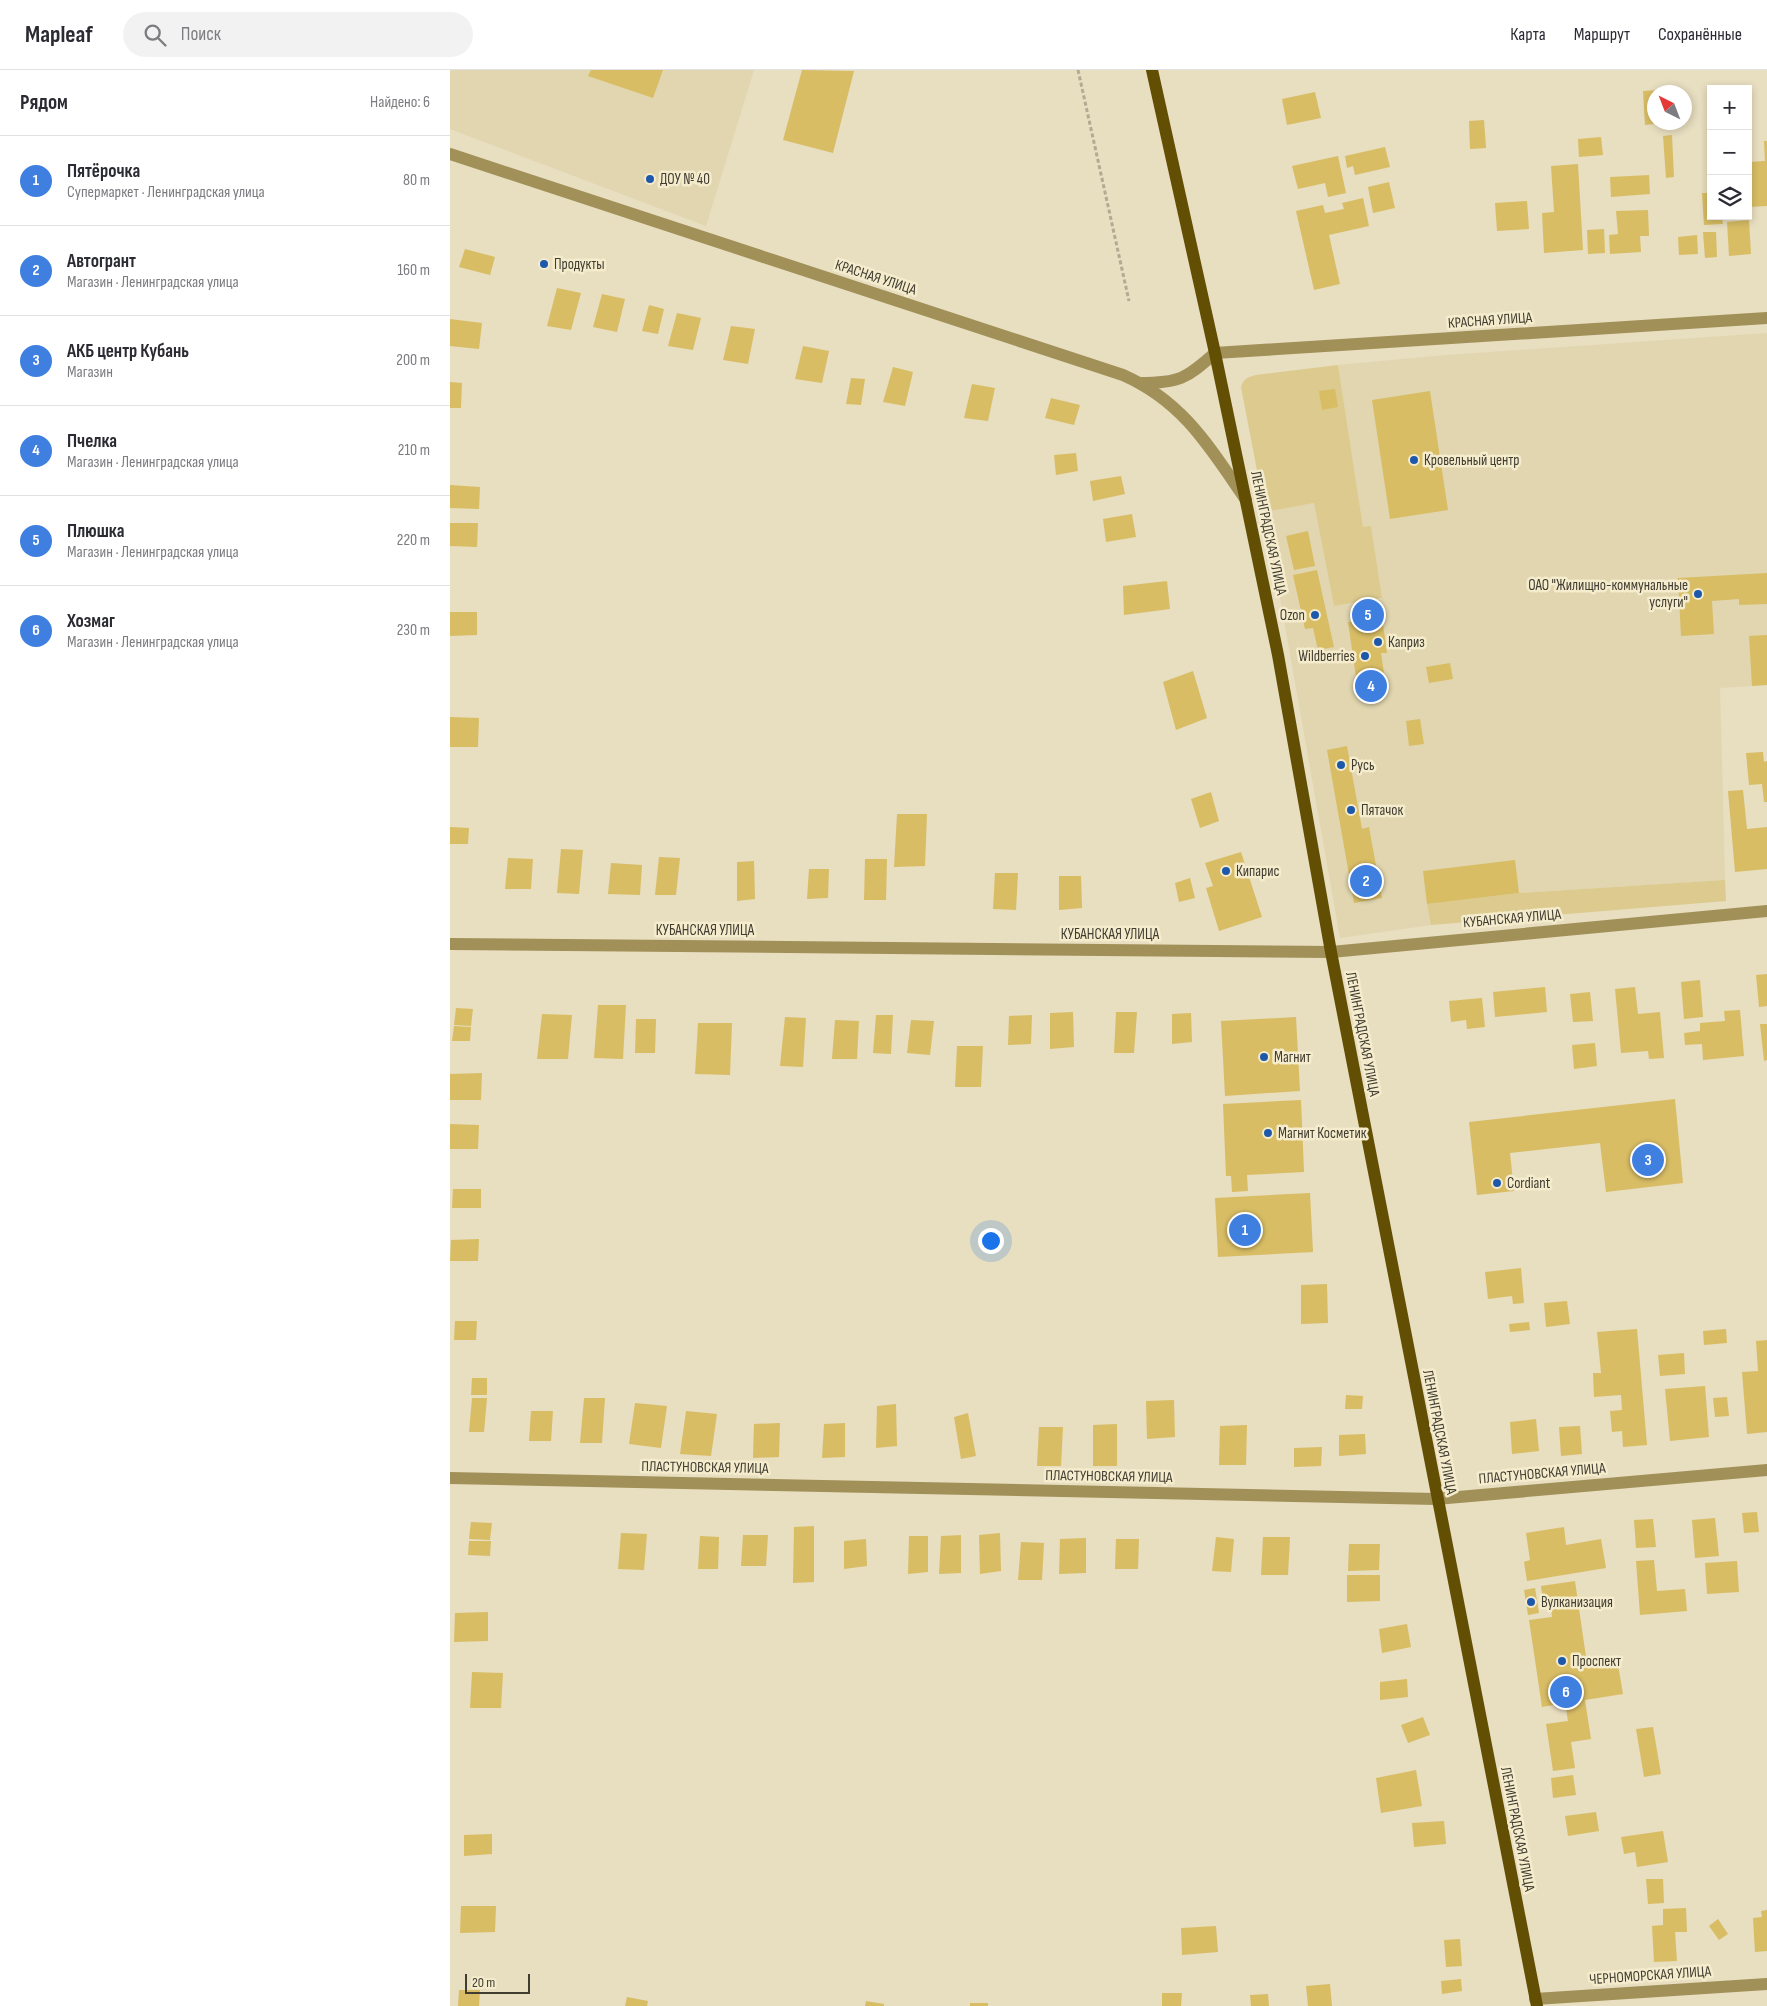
<!DOCTYPE html>
<html lang="ru">
<meta charset="utf-8">
<style>
body{margin:0;font-family:"Sofia Sans Condensed",sans-serif;background:#f2f2f3;color:#2b2b33}
.controls{position:absolute;right:15px;top:15px;display:grid;overflow:hidden;border-radius:0px;box-shadow:0 2px 8px #0003}
.controls button{width:45px;height:45px;display:grid;place-items:center;padding:0;border:0;border-bottom:1px solid #e1e1e2;background:#fff;color:#2b2b33;font:25px sans-serif}
.compass{position:absolute;left:1197px;top:15px;width:45px;height:45px;border-radius:50%;background:#fff;box-shadow:0 2px 8px #0003;rotate:318deg}
.scale{position:absolute;left:15px;bottom:12px;width:65px;box-sizing:border-box;padding-left:5px;border:2px solid #403c30;border-top:0;font-size:14px;line-height:18px;white-space:nowrap;color:#403c30;-webkit-text-stroke:4px #f5eccd;paint-order:stroke}
.you{position:absolute;left:540px;top:1170px;width:18px;height:18px;margin:-12px;border:4px solid #fff;border-radius:50%;background:#1a73e8;box-shadow:0 0 0 8px #1a73e833}
.badge{display:grid;place-items:center;width:32px;height:32px;border-radius:50%;background:#db2777;color:#fff;font-size:16px;font-weight:700}
.pin{position:absolute;translate:-50% -50%;border:2px solid #fff;box-shadow:0 1px 5px #0006}
.list{margin:0;padding:0;list-style:none}
h2{display:flex;justify-content:space-between;align-items:center;height:65px;margin:0;padding:0 20px;font-size:21px}
h2 small{font-size:16px;font-weight:400;color:#7c7c81}
.list li{display:grid;grid-template-columns:32px 1fr auto;gap:15px;align-items:center;box-sizing:border-box;height:90px;padding:0 20px;border-top:1px solid #e1e1e2}
.list b{display:block;font-size:19px;white-space:nowrap}
.list p{margin:0;font-size:16px;white-space:nowrap;color:#7c7c81}
.list em{font-size:16px;font-style:normal;color:#7c7c81}
.icon{flex:none;width:28px;height:28px;fill:none;stroke:currentColor;stroke-width:2;stroke-linecap:round;stroke-linejoin:round}
.map{position:relative;flex:none;width:1317px;height:1936px;overflow:hidden}
header{display:flex;align-items:center;gap:30px;box-sizing:border-box;height:70px;padding:0 25px;background:#fff;border-bottom:1px solid #e1e1e2}
header strong{font-size:24px}
nav{display:flex;gap:28px;margin-inline-start:auto;font-size:18px}
.search{width:350px;height:45px;background:#f2f2f3;display:flex;align-items:center;gap:12px;box-sizing:border-box;padding:0 18px;border-radius:28px;color:#7c7c81;font-size:19px}
main{display:flex}
aside{flex:1;background:#fff}
.map>svg:first-child{display:block}
.built{fill:#e1d6af}
.green{fill:#dcca8e}
.building{fill:#d8bd65}
.lines{fill:none;stroke-linecap:round;stroke-linejoin:round}
.path{stroke:#b2aa92;stroke-width:3;stroke-dasharray:4 2.5;stroke-linecap:butt}
.minor{stroke:#a19058;stroke-width:12}
.major{stroke:#624f03;stroke-width:12}
.poi-dot{fill:#1e58aa;stroke:#f5eccd;stroke-width:2}
.labels{text-anchor:middle;stroke-width:5;stroke-linejoin:round;paint-order:stroke}
.poi-label{font-size:15px;fill:#403c30;stroke:#f5eccd;text-anchor:start}
.street-label{font-size:15px;fill:#403c30;stroke:#f5eccd}
</style>
<header>
<strong>Mapleaf</strong>
<div class="search"><svg class="icon" aria-label="search" viewBox="0 0 24 24"><circle cx="10" cy="10" r="6"/><path d="M15 15l6 6"/></svg>Поиск</div>
<nav><a>Карта</a><a>Маршрут</a><a>Сохранённые</a></nav>
</header>
<main>
<aside>
<h2>Рядом<small>Найдено: 6</small></h2>
<ul class="list">
<li><span class="badge" style="background:#3f7fe0">1</span><div><b>Пятёрочка</b><p>Супермаркет · Ленинградская улица</p></div><em>80 m</em></li>
<li><span class="badge" style="background:#3f7fe0">2</span><div><b>Автогрант</b><p>Магазин · Ленинградская улица</p></div><em>160 m</em></li>
<li><span class="badge" style="background:#3f7fe0">3</span><div><b>АКБ центр Кубань</b><p>Магазин</p></div><em>200 m</em></li>
<li><span class="badge" style="background:#3f7fe0">4</span><div><b>Пчелка</b><p>Магазин · Ленинградская улица</p></div><em>210 m</em></li>
<li><span class="badge" style="background:#3f7fe0">5</span><div><b>Плюшка</b><p>Магазин · Ленинградская улица</p></div><em>220 m</em></li>
<li><span class="badge" style="background:#3f7fe0">6</span><div><b>Хозмаг</b><p>Магазин · Ленинградская улица</p></div><em>230 m</em></li>
</ul>
</aside>
<div class="map">
<svg width="1317" height="1936" viewBox="0 0 1317 1936">
<rect width="100%" height="100%" fill="#e8dec0"/>
<!-- built -->
<g class="built">
<polygon points="0,0 304,0 256,156 0,59"/>
<polygon points="1317,263 1317,615 1270,618 1275,810 1069,823 978,834 981,855 890,868 815,442 864,433 884,536 932,529 921,457 913,457 888,295 996,285"/>
</g>
<!-- green -->
<g class="green">
<path d="M888,295L913,457L921,456L932,528L884,536L864,433L815,442L791,317C793,309 798,307 806,305Z"/>
<polygon points="1275,810 1276,831 981,855 977,834 1069,823"/>
</g>
<!-- building -->
<g class="building">
<polygon points="141,0 213,0 203,28 138,6"/>
<polygon points="352,0 404,1 383,83 333,70"/>
<polygon points="1210,20 1210,22 1204,22 1204,54 1195,55 1193,21"/>
<polygon points="865,22 871,48 837,55 832,29"/>
<polygon points="1034,50 1036,78 1020,79 1019,51"/>
<polygon points="1222,65 1224,107 1216,108 1213,66"/>
<polygon points="1151,67 1153,85 1129,87 1128,69"/>
<polygon points="1314,71 1317,71 1317,136 1299,137 1298,92 1315,91"/>
<polygon points="935,77 940,97 905,105 903,96 897,98 895,86"/>
<polygon points="888,86 896,123 878,127 875,113 848,119 842,96"/>
<polygon points="1128,94 1133,180 1094,183 1092,143 1104,142 1101,96"/>
<polygon points="1199,105 1200,124 1161,127 1160,107"/>
<polygon points="939,112 945,138 923,143 918,117"/>
<polygon points="1252,123 1261,123 1261,146 1272,146 1273,154 1254,155"/>
<polygon points="913,128 919,156 879,165 890,214 864,220 846,141 873,135 875,143 894,139 892,133"/>
<polygon points="1077,131 1079,159 1047,161 1045,133"/>
<polygon points="1198,140 1199,166 1190,166 1191,182 1160,184 1159,165 1168,164 1166,141"/>
<polygon points="1299,150 1301,184 1279,186 1277,152"/>
<polygon points="1154,159 1155,183 1138,184 1137,160"/>
<polygon points="1253,162 1266,162 1267,187 1255,188"/>
<polygon points="1247,165 1248,184 1229,185 1228,167"/>
<polygon points="15,179 45,187 40,205 9,197"/>
<polygon points="107,218 131,223 121,260 97,256"/>
<polygon points="152,224 175,229 167,262 143,257"/>
<polygon points="199,235 214,239 208,264 192,261"/>
<polygon points="227,243 251,248 243,280 218,276"/>
<polygon points="0,249 32,253 29,279 0,276"/>
<polygon points="281,256 305,259 298,294 273,290"/>
<polygon points="353,276 379,281 372,313 345,309"/>
<polygon points="443,297 463,302 455,336 433,332"/>
<polygon points="401,308 415,309 411,335 396,334"/>
<polygon points="0,312 12,313 11,338 0,338"/>
<polygon points="522,314 545,318 538,351 514,348"/>
<polygon points="885,319 888,337 872,340 869,321"/>
<polygon points="980,321 998,440 940,449 922,330"/>
<polygon points="601,328 630,335 624,355 595,348"/>
<polygon points="626,383 628,401 606,405 604,385"/>
<polygon points="671,406 675,424 643,431 640,411"/>
<polygon points="0,415 30,417 29,439 0,438"/>
<polygon points="682,444 686,467 656,472 653,449"/>
<polygon points="0,453 28,453 27,477 0,476"/>
<polygon points="858,461 865,496 844,500 836,466"/>
<polygon points="867,500 884,577 868,580 863,558 855,559 843,505"/>
<polygon points="1317,503 1317,534 1289,535 1289,529 1262,531 1264,564 1231,566 1228,508"/>
<polygon points="717,511 720,539 674,545 673,516"/>
<polygon points="930,533 937,583 931,583 937,623 909,628 898,552 905,552 903,538"/>
<polygon points="0,542 27,542 27,565 0,566"/>
<polygon points="1317,565 1317,615 1302,616 1299,566"/>
<polygon points="1000,593 1003,609 979,613 976,597"/>
<polygon points="743,601 757,648 726,660 713,612"/>
<polygon points="0,647 29,648 28,677 0,677"/>
<polygon points="970,649 974,674 959,676 956,651"/>
<polygon points="897,676 912,759 919,757 932,828 904,833 877,680"/>
<polygon points="1313,682 1314,692 1317,691 1317,732 1314,732 1312,714 1299,715 1296,683"/>
<polygon points="1293,720 1297,759 1317,757 1317,799 1285,802 1278,721"/>
<polygon points="761,722 769,751 750,758 741,729"/>
<polygon points="447,744 477,744 475,796 444,797"/>
<polygon points="0,757 19,758 18,774 0,774"/>
<polygon points="111,779 133,780 129,824 107,823"/>
<polygon points="791,782 812,847 769,861 756,818 763,816 755,793"/>
<polygon points="209,787 230,788 226,825 205,825"/>
<polygon points="58,788 83,789 81,819 55,819"/>
<polygon points="415,789 437,789 436,830 414,830"/>
<polygon points="1065,790 1069,823 977,834 973,801"/>
<polygon points="304,791 305,829 287,831 287,792"/>
<polygon points="161,793 192,795 190,825 158,824"/>
<polygon points="359,799 379,799 378,828 357,829"/>
<polygon points="545,803 568,803 566,840 543,839"/>
<polygon points="609,806 631,806 632,838 609,840"/>
<polygon points="740,808 745,828 729,832 725,813"/>
<polygon points="1317,904 1317,936 1309,937 1306,905"/>
<polygon points="1250,910 1253,947 1234,949 1231,912"/>
<polygon points="1095,917 1097,942 1045,947 1043,922"/>
<polygon points="1185,917 1188,944 1210,942 1214,988 1199,989 1198,981 1171,983 1165,919"/>
<polygon points="1140,922 1143,951 1123,952 1120,924"/>
<polygon points="1032,928 1035,957 1017,959 1016,950 1001,952 999,931"/>
<polygon points="148,935 176,935 173,989 144,988"/>
<polygon points="6,938 23,939 21,956 4,955"/>
<polygon points="1290,940 1294,986 1253,990 1252,974 1235,975 1234,963 1250,961 1250,953 1275,951 1274,941"/>
<polygon points="623,942 624,977 600,979 600,943"/>
<polygon points="666,942 687,942 684,983 664,983"/>
<polygon points="741,943 742,972 722,974 722,944"/>
<polygon points="92,944 122,945 118,989 87,989"/>
<polygon points="426,945 443,945 441,984 423,983"/>
<polygon points="582,945 581,974 558,975 559,946"/>
<polygon points="335,947 356,948 353,997 330,996"/>
<polygon points="846,947 850,1021 775,1026 771,951"/>
<polygon points="186,949 206,949 205,983 185,983"/>
<polygon points="385,950 409,951 407,989 382,989"/>
<polygon points="461,950 484,951 480,985 457,983"/>
<polygon points="248,953 282,953 280,1005 245,1004"/>
<polygon points="1310,954 1317,954 1317,990 1314,991"/>
<polygon points="4,956 21,957 20,971 2,971"/>
<polygon points="1145,973 1147,996 1124,999 1122,975"/>
<polygon points="507,976 533,976 531,1017 505,1017"/>
<polygon points="32,1003 31,1030 0,1030 0,1004"/>
<polygon points="1225,1029 1233,1113 1156,1122 1150,1073 1060,1083 1064,1121 1027,1125 1019,1052"/>
<polygon points="851,1030 854,1102 797,1105 798,1121 782,1122 781,1106 776,1106 773,1034"/>
<polygon points="0,1054 29,1055 28,1079 0,1079"/>
<polygon points="3,1119 31,1119 31,1138 2,1138"/>
<polygon points="860,1123 863,1182 768,1187 765,1128"/>
<polygon points="29,1169 28,1191 0,1191 1,1170"/>
<polygon points="1071,1198 1074,1233 1063,1234 1062,1226 1038,1229 1035,1202"/>
<polygon points="877,1214 878,1253 851,1254 851,1215"/>
<polygon points="1117,1231 1120,1254 1096,1257 1094,1233"/>
<polygon points="5,1251 27,1251 26,1270 4,1270"/>
<polygon points="1079,1252 1080,1260 1060,1262 1059,1254"/>
<polygon points="1187,1259 1197,1375 1173,1377 1172,1361 1162,1362 1160,1341 1172,1340 1171,1325 1144,1327 1143,1303 1151,1303 1147,1262"/>
<polygon points="1276,1259 1277,1273 1254,1275 1253,1261"/>
<polygon points="1317,1270 1317,1362 1297,1364 1292,1302 1308,1301 1306,1271"/>
<polygon points="1234,1283 1235,1304 1210,1306 1208,1285"/>
<polygon points="22,1308 37,1308 37,1325 21,1325"/>
<polygon points="1255,1316 1259,1367 1220,1371 1215,1319"/>
<polygon points="896,1325 913,1326 912,1339 895,1339"/>
<polygon points="1277,1327 1279,1346 1265,1347 1263,1328"/>
<polygon points="22,1328 37,1328 34,1362 19,1362"/>
<polygon points="134,1328 155,1328 152,1373 130,1373"/>
<polygon points="724,1330 725,1367 697,1369 696,1331"/>
<polygon points="185,1333 217,1336 211,1378 179,1374"/>
<polygon points="446,1334 447,1376 426,1378 427,1336"/>
<polygon points="81,1341 103,1341 101,1371 79,1371"/>
<polygon points="236,1341 267,1344 261,1386 230,1384"/>
<polygon points="518,1343 526,1386 511,1389 504,1347"/>
<polygon points="1086,1349 1089,1381 1062,1384 1060,1352"/>
<polygon points="330,1353 329,1387 303,1388 304,1354"/>
<polygon points="395,1353 395,1387 372,1388 374,1354"/>
<polygon points="667,1354 667,1396 643,1396 643,1355"/>
<polygon points="797,1355 796,1395 769,1395 770,1356"/>
<polygon points="1130,1356 1132,1384 1111,1386 1109,1357"/>
<polygon points="589,1357 613,1357 611,1396 587,1396"/>
<polygon points="915,1364 916,1384 889,1386 889,1365"/>
<polygon points="872,1377 871,1396 844,1397 844,1378"/>
<polygon points="1307,1442 1309,1462 1294,1463 1292,1443"/>
<polygon points="1265,1448 1269,1486 1245,1488 1242,1450"/>
<polygon points="1203,1449 1206,1477 1186,1478 1184,1450"/>
<polygon points="21,1452 42,1453 40,1470 19,1469"/>
<polygon points="364,1456 364,1512 343,1513 344,1457"/>
<polygon points="1114,1457 1116,1475 1151,1469 1156,1498 1077,1511 1074,1492 1080,1490 1076,1463"/>
<polygon points="171,1463 197,1464 194,1500 168,1499"/>
<polygon points="550,1463 551,1501 530,1504 529,1465"/>
<polygon points="293,1465 318,1465 316,1496 291,1496"/>
<polygon points="511,1465 511,1503 489,1504 491,1466"/>
<polygon points="250,1466 269,1467 268,1499 248,1499"/>
<polygon points="459,1466 478,1466 478,1502 458,1504"/>
<polygon points="766,1467 784,1469 781,1502 762,1501"/>
<polygon points="813,1467 840,1467 838,1505 811,1505"/>
<polygon points="636,1468 636,1503 609,1504 610,1469"/>
<polygon points="416,1469 417,1496 394,1499 394,1471"/>
<polygon points="666,1469 689,1469 688,1499 665,1499"/>
<polygon points="19,1471 41,1471 40,1486 18,1485"/>
<polygon points="571,1472 594,1473 592,1510 568,1510"/>
<polygon points="899,1474 930,1474 929,1500 898,1501"/>
<polygon points="1204,1490 1207,1521 1235,1519 1237,1541 1190,1545 1186,1491"/>
<polygon points="1287,1491 1289,1522 1257,1524 1255,1493"/>
<polygon points="897,1505 930,1505 930,1531 897,1532"/>
<polygon points="1125,1511 1137,1594 1167,1589 1173,1624 1135,1630 1141,1669 1121,1672 1125,1698 1103,1701 1096,1654 1118,1651 1115,1633 1092,1637 1079,1550 1102,1547 1101,1538 1094,1539 1091,1516"/>
<polygon points="1085,1518 1089,1543 1078,1545 1074,1520"/>
<polygon points="38,1542 38,1571 4,1572 5,1543"/>
<polygon points="957,1554 961,1577 932,1583 929,1559"/>
<polygon points="22,1602 53,1603 51,1638 20,1638"/>
<polygon points="957,1609 958,1627 930,1630 930,1612"/>
<polygon points="973,1647 980,1665 958,1673 951,1655"/>
<polygon points="1203,1657 1211,1704 1194,1707 1186,1659"/>
<polygon points="966,1700 972,1736 931,1743 926,1708"/>
<polygon points="1123,1705 1126,1725 1103,1728 1101,1708"/>
<polygon points="1146,1742 1149,1761 1118,1766 1115,1746"/>
<polygon points="994,1751 996,1774 964,1777 962,1753"/>
<polygon points="1213,1761 1218,1792 1187,1797 1185,1782 1174,1784 1171,1767"/>
<polygon points="42,1764 42,1784 14,1786 14,1765"/>
<polygon points="1196,1809 1213,1809 1214,1833 1198,1834"/>
<polygon points="11,1836 46,1836 45,1862 10,1863"/>
<polygon points="1236,1838 1237,1862 1225,1862 1227,1891 1204,1892 1202,1856 1213,1855 1213,1839"/>
<polygon points="1317,1840 1317,1881 1305,1882 1303,1848 1312,1847 1311,1841"/>
<polygon points="1268,1849 1278,1864 1269,1870 1259,1856"/>
<polygon points="766,1856 768,1882 732,1885 731,1858"/>
<polygon points="1010,1869 1012,1896 996,1897 994,1870"/>
<polygon points="1011,1909 1012,1921 992,1924 991,1911"/>
<polygon points="880,1914 882,1936 858,1936 856,1916"/>
<polygon points="9,1920 30,1920 29,1936 8,1936"/>
<polygon points="712,1923 732,1923 731,1936 712,1936"/>
<polygon points="818,1924 819,1936 801,1936 800,1925"/>
<polygon points="177,1927 198,1931 197,1936 175,1936"/>
<polygon points="416,1931 434,1934 434,1936 415,1936"/>
<rect x="520" y="1933" width="18" height="3"/>
</g>
<g class="lines">
<!-- path -->
<polyline class="path" points="628,0 679,231"/>
<!-- minor -->
<g class="minor">
<path d="M0,84L673,305C734,332 760,378 796,430"/>
<path d="M690,313C729,313 736,309 765,283L1317,248"/>
<polyline points="0,874 881,882 1317,841"/>
<polyline points="0,1408 986,1429 1317,1400"/>
<polyline points="1085,1929 1317,1914"/>
</g>
<!-- major -->
<polyline class="major" points="702,0 765,283 828,585 881,882 1087,1936"/>
</g>
<!-- markers -->
<g class="poi-dot">
<circle cx="200" cy="109" r="5"/>
<circle cx="94" cy="194" r="5"/>
<circle cx="964" cy="390" r="5"/>
<circle cx="1248" cy="524" r="5"/>
<circle cx="865" cy="545" r="5"/>
<circle cx="928" cy="572" r="5"/>
<circle cx="915" cy="586" r="5"/>
<circle cx="891" cy="695" r="5"/>
<circle cx="901" cy="740" r="5"/>
<circle cx="776" cy="801" r="5"/>
<circle cx="814" cy="987" r="5"/>
<circle cx="818" cy="1063" r="5"/>
<circle cx="1047" cy="1113" r="5"/>
<circle cx="1081" cy="1532" r="5"/>
<circle cx="1112" cy="1591" r="5"/>
</g>
<g class="labels">
<!-- poi labels -->
<g class="poi-label">
<text x="210" y="114">ДОУ № 40</text>
<text x="104" y="199">Продукты</text>
<text x="974" y="395">Кровельный центр</text>
<text x="1238" y="520" text-anchor="end">ОАО "Жилищно-коммунальные<tspan x="1238" dy="17">услуги"</tspan></text>
<text x="855" y="550" text-anchor="end">Ozon</text>
<text x="938" y="577">Каприз</text>
<text x="905" y="591" text-anchor="end">Wildberries</text>
<text x="901" y="700">Русь</text>
<text x="911" y="745">Пятачок</text>
<text x="786" y="806">Кипарис</text>
<text x="824" y="992">Магнит</text>
<text x="828" y="1068">Магнит Косметик</text>
<text x="1057" y="1118">Cordiant</text>
<text x="1091" y="1537">Вулканизация</text>
<text x="1122" y="1596">Проспект</text>
</g>
<!-- street labels -->
<g class="street-label">
<text transform="translate(426 207) rotate(18)" y="5">КРАСНАЯ УЛИЦА</text>
<text transform="translate(1040 250) rotate(-4)" y="5">КРАСНАЯ УЛИЦА</text>
<text transform="translate(819 463) rotate(78)" y="5">ЛЕНИНГРАДСКАЯ УЛИЦА</text>
<text transform="translate(1062 848) rotate(-5)" y="5">КУБАНСКАЯ УЛИЦА</text>
<text x="255" y="865">КУБАНСКАЯ УЛИЦА</text>
<text x="660" y="869">КУБАНСКАЯ УЛИЦА</text>
<text transform="translate(913 964) rotate(79)" y="5">ЛЕНИНГРАДСКАЯ УЛИЦА</text>
<text transform="translate(990 1362) rotate(79)" y="5">ЛЕНИНГРАДСКАЯ УЛИЦА</text>
<text transform="translate(255 1397) rotate(1)" y="5">ПЛАСТУНОВСКАЯ УЛИЦА</text>
<text transform="translate(1092 1403) rotate(-5)" y="5">ПЛАСТУНОВСКАЯ УЛИЦА</text>
<text transform="translate(659 1406) rotate(1)" y="5">ПЛАСТУНОВСКАЯ УЛИЦА</text>
<text transform="translate(1068 1759) rotate(79)" y="5">ЛЕНИНГРАДСКАЯ УЛИЦА</text>
<text transform="translate(1200 1905) rotate(-4)" y="5">ЧЕРНОМОРСКАЯ УЛИЦА</text>
</g>
</g>
</svg>
<div class="controls">
<button>+</button>
<button>−</button>
<button><svg class="icon" aria-label="layers" viewBox="0 0 24 24"><path d="M12 4l9 5-9 5-9-5zM3 14l9 5 9-5"/></svg></button>
</div>
<svg class="compass" viewBox="-18 -18 36 36"><path d="M0-13l5 13h-10z" fill="#e53935"/><path d="M0 13l5-13h-10z" fill="#7c7c81"/></svg>
<div class="scale">20 m</div>
<div class="you"></div>
<div class="pin badge" style="left:795px;top:1160px;background:#3f7fe0">1</div>
<div class="pin badge" style="left:916px;top:811px;background:#3f7fe0">2</div>
<div class="pin badge" style="left:1198px;top:1090px;background:#3f7fe0">3</div>
<div class="pin badge" style="left:921px;top:616px;background:#3f7fe0">4</div>
<div class="pin badge" style="left:918px;top:545px;background:#3f7fe0">5</div>
<div class="pin badge" style="left:1116px;top:1622px;background:#3f7fe0">6</div>
</div>
</main>
